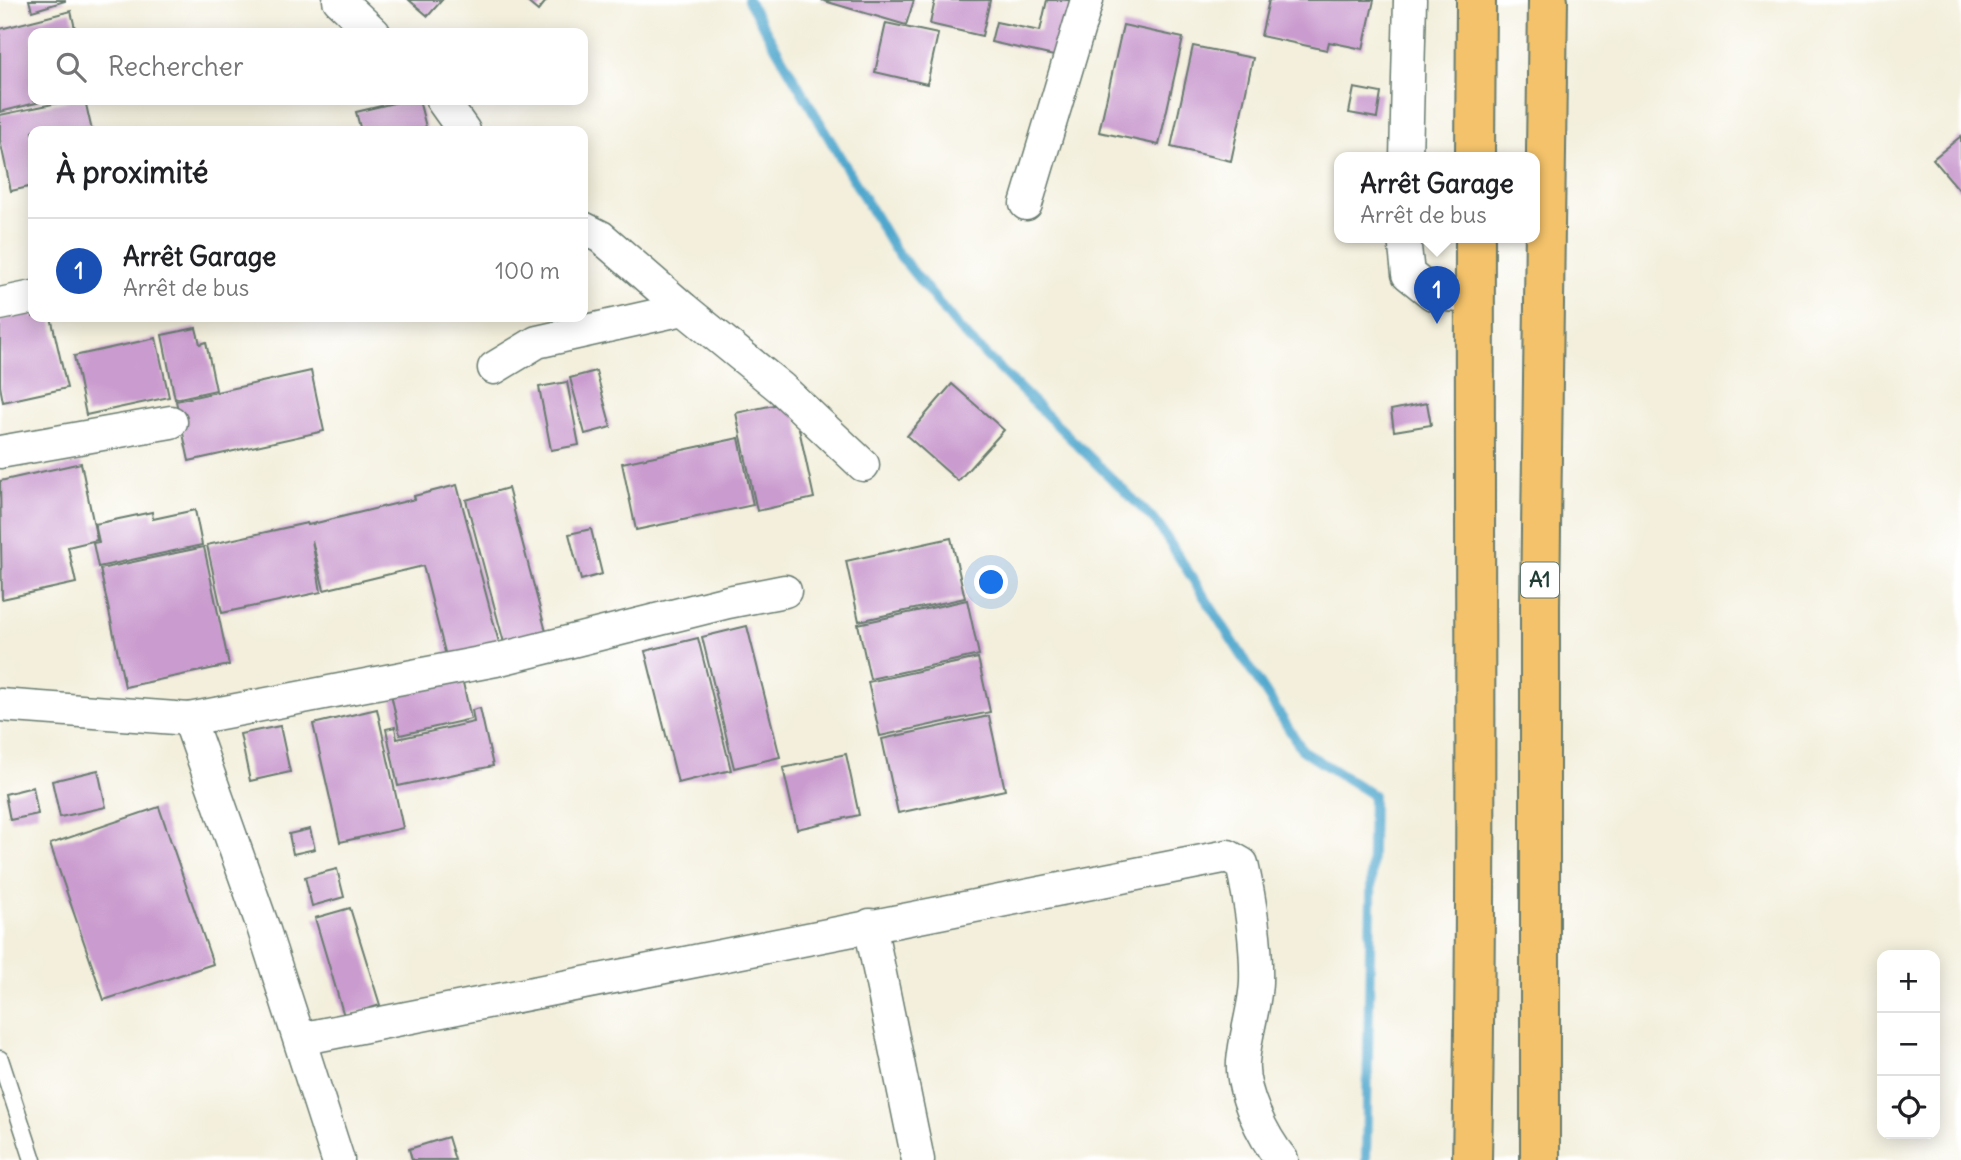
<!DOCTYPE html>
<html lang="fr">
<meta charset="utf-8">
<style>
body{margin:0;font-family:Delius,sans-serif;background:#f6f6f6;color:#202124}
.controls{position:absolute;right:21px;bottom:21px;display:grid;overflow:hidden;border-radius:14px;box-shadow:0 4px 18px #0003}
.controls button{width:63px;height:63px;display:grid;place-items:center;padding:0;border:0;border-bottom:2px solid #e0e0e0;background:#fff;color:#202124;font:35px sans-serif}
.you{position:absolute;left:992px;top:583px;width:24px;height:24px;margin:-18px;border:5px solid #fff;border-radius:50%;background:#1a73e8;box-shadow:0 0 0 10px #1a73e833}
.badge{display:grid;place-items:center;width:46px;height:46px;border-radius:50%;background:#c8321e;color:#fff;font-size:23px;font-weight:700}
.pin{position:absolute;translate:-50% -58px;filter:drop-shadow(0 2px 4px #0008)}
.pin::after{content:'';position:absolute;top:37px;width:24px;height:21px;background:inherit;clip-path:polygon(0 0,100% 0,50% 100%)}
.popup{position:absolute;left:1334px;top:152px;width:206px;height:91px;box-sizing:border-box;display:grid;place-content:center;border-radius:14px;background:#fff;filter:drop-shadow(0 2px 5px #0005);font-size:23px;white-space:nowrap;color:#757577}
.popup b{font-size:26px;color:#202124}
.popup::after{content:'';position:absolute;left:50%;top:100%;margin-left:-14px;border:14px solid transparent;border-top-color:#fff}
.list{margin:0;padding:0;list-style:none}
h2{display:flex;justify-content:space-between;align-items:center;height:91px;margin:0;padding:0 28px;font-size:30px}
h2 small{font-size:23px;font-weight:400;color:#757577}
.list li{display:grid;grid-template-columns:46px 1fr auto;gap:21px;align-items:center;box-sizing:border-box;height:105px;padding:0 28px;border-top:2px solid #e0e0e0}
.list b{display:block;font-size:26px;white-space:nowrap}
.list p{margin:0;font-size:23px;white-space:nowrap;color:#757577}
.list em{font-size:23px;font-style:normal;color:#757577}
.icon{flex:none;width:38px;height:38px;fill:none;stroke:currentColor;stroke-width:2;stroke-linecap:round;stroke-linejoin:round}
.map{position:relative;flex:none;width:1961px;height:1160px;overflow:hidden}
.search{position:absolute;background:#fff;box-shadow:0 4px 18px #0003;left:28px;top:28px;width:560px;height:77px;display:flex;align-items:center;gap:18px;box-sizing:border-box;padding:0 24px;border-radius:14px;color:#757577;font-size:26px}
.panel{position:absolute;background:#fff;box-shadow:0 4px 18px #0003;left:28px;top:126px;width:560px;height:196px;border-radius:14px}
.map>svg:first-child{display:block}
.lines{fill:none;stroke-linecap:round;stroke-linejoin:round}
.stream{stroke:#50a7cd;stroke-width:10}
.building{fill:#ca9bcf}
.service-casing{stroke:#697b6f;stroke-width:19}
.minor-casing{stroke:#697b6f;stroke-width:35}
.primary-casing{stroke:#697b6f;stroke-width:42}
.service{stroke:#fff;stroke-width:16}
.minor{stroke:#fff;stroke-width:32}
.primary{stroke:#f3c26a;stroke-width:38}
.labels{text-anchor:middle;stroke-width:5;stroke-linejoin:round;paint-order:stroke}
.shield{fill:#fff;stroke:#627771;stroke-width:2}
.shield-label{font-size:21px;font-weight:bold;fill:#1f3d34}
</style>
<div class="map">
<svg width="1961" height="1160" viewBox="0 0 1961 1160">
<rect width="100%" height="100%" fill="#fff"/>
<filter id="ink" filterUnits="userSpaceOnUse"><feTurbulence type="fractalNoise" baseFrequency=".0143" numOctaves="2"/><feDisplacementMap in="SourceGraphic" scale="14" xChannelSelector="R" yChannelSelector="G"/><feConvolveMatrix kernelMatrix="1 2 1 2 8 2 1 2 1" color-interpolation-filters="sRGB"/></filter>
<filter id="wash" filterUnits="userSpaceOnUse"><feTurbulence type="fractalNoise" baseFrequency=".00686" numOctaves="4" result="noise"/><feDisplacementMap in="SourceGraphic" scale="28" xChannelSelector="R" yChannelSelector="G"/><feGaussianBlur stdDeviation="1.57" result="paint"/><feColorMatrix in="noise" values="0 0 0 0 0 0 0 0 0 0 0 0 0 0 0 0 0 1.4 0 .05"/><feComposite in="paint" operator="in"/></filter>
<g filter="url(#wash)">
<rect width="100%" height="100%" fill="#f3efdc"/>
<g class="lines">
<!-- stream -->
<polyline class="stream" points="748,0 893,247 960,330 1157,523 1303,751 1373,795 1366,1160"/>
</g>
<g id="blocks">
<!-- building -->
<g class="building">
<polygon points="29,0 65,0 65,1 32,11"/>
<polygon points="409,0 442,0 428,16"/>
<polygon points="525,0 547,0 538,11"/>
<polygon points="821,0 914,0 906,25"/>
<polygon points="935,0 990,0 982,36 930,24"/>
<polygon points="1047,0 1076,0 1063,58 991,42 996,22 1040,31"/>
<polygon points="1269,0 1374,0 1363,49 1329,42 1327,50 1261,36"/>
<polygon points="71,11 76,33 33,33 33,100 44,101 0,112 0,29"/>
<polygon points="886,23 938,34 927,84 875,72"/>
<polygon points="1123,25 1183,38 1159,145 1099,132"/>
<polygon points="1193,46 1253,58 1231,161 1171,147"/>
<polygon points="1354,88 1381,93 1377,118 1349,113"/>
<polygon points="72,100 85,100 92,131 33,131 33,186 11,191 0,140 0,115"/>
<polygon points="406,100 419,100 427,131 361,131 356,112"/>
<polygon points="1961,136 1961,192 1933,159"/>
<polygon points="33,312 33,317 51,317 67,388 3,402 0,386 0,320"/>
<polygon points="196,328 200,344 206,342 216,390 175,399 162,335"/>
<polygon points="156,338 169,397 86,415 74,356"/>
<polygon points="311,371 324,431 189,461 176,401"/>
<polygon points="596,371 611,427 585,434 570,378"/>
<polygon points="567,382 579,445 551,450 539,387"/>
<polygon points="952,384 1004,430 958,481 907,436"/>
<polygon points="793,401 814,498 757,511 736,413"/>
<polygon points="1427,403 1431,425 1394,431 1391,410"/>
<polygon points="739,438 753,505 636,530 622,463"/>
<polygon points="81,463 97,540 68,547 76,583 2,599 0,481"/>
<polygon points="457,485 502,654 449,668 423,566 324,590 312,540 321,592 222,613 207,545 307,523 308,525 415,499 414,496"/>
<polygon points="508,488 549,643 507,654 466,500"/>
<polygon points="195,510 202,545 98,567 93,543 99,542 95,524 152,512 153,519"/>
<polygon points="591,529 602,574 581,580 569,534"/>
<polygon points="951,538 965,598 859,621 846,561"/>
<polygon points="204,547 229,665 125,687 100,569"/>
<polygon points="967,600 979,655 870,679 858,624"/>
<polygon points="747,626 780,757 734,768 702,637"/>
<polygon points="698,638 731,770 678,783 645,651"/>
<polygon points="978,658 990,712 880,736 868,682"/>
<polygon points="460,669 471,719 400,735 389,685"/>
<polygon points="480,708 493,766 398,786 386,729 395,727 397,739 474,722 472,710"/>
<polygon points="377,709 403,828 340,842 313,724"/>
<polygon points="989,716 1005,790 898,813 882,739"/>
<polygon points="280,726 290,772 250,781 240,734"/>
<polygon points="846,754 859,815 797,829 783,768"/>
<polygon points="98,770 106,807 60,817 52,781"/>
<polygon points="33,787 38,814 10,820 5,794"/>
<polygon points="159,807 213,964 104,1000 50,844"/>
<polygon points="310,829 315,849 293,854 289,834"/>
<polygon points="337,869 344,897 312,906 305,877"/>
<polygon points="350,908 380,1005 344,1016 315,918"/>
<polygon points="448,1137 455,1160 412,1160 409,1149"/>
</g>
</g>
</g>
<g filter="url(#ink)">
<use href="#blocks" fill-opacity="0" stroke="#697b6f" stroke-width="2"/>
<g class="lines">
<defs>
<polyline id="service" points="0,1059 33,1160"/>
<g id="minor">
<polyline points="339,0 374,33"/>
<polyline points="442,100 464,131"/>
<polyline points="1406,158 1410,0"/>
<polyline points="1026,204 1087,0"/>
<polyline points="583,228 601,237 684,309 781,388 863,465"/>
<polyline points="1404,238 1408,274 1433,294 1475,297"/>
<polyline points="0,304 33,297"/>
<polyline points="494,368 537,342 684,309"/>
<polyline points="0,452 171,422"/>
<polyline points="0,705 189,719 496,660 728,602 785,591"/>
<polyline points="189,719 263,927 338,1160"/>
<polyline points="870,925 918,1160"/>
<path d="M300,1039L1228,856L1242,864C1250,900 1257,945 1256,982C1255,1008 1245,1035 1243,1062C1241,1092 1263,1137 1282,1160"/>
</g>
<g id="primary">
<polyline points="1475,158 1476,0"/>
<path d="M1472,1160C1478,853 1474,546 1475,238"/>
<polyline points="1540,1160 1540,606 1548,0"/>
</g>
</defs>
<!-- service casing -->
<use href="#service" class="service-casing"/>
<!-- minor casing -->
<use href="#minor" class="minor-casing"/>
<!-- primary casing -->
<use href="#primary" class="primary-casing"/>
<!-- service -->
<use href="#service" class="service"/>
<!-- minor -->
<use href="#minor" class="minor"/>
<!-- primary -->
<use href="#primary" class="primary"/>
</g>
</g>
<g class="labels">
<!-- shield labels -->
<rect class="shield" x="1521" y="562.5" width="38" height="35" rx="5"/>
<g class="shield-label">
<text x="1540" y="587">A1</text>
</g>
</g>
</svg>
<div class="controls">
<button>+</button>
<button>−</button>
<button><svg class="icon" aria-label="locate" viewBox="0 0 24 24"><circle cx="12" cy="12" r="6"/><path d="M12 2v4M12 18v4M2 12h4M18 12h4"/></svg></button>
</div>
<div class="you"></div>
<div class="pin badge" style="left:1437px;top:324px;background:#1a4fb4">1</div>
<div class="popup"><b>Arrêt Garage</b>Arrêt de bus</div>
<div class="search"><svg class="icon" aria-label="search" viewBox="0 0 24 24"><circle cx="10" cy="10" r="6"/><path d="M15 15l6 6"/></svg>Rechercher</div>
<section class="panel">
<h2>À proximité<small></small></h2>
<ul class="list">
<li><span class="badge" style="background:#1a4fb4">1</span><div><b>Arrêt Garage</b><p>Arrêt de bus</p></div><em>100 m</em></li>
</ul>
</section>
</div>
